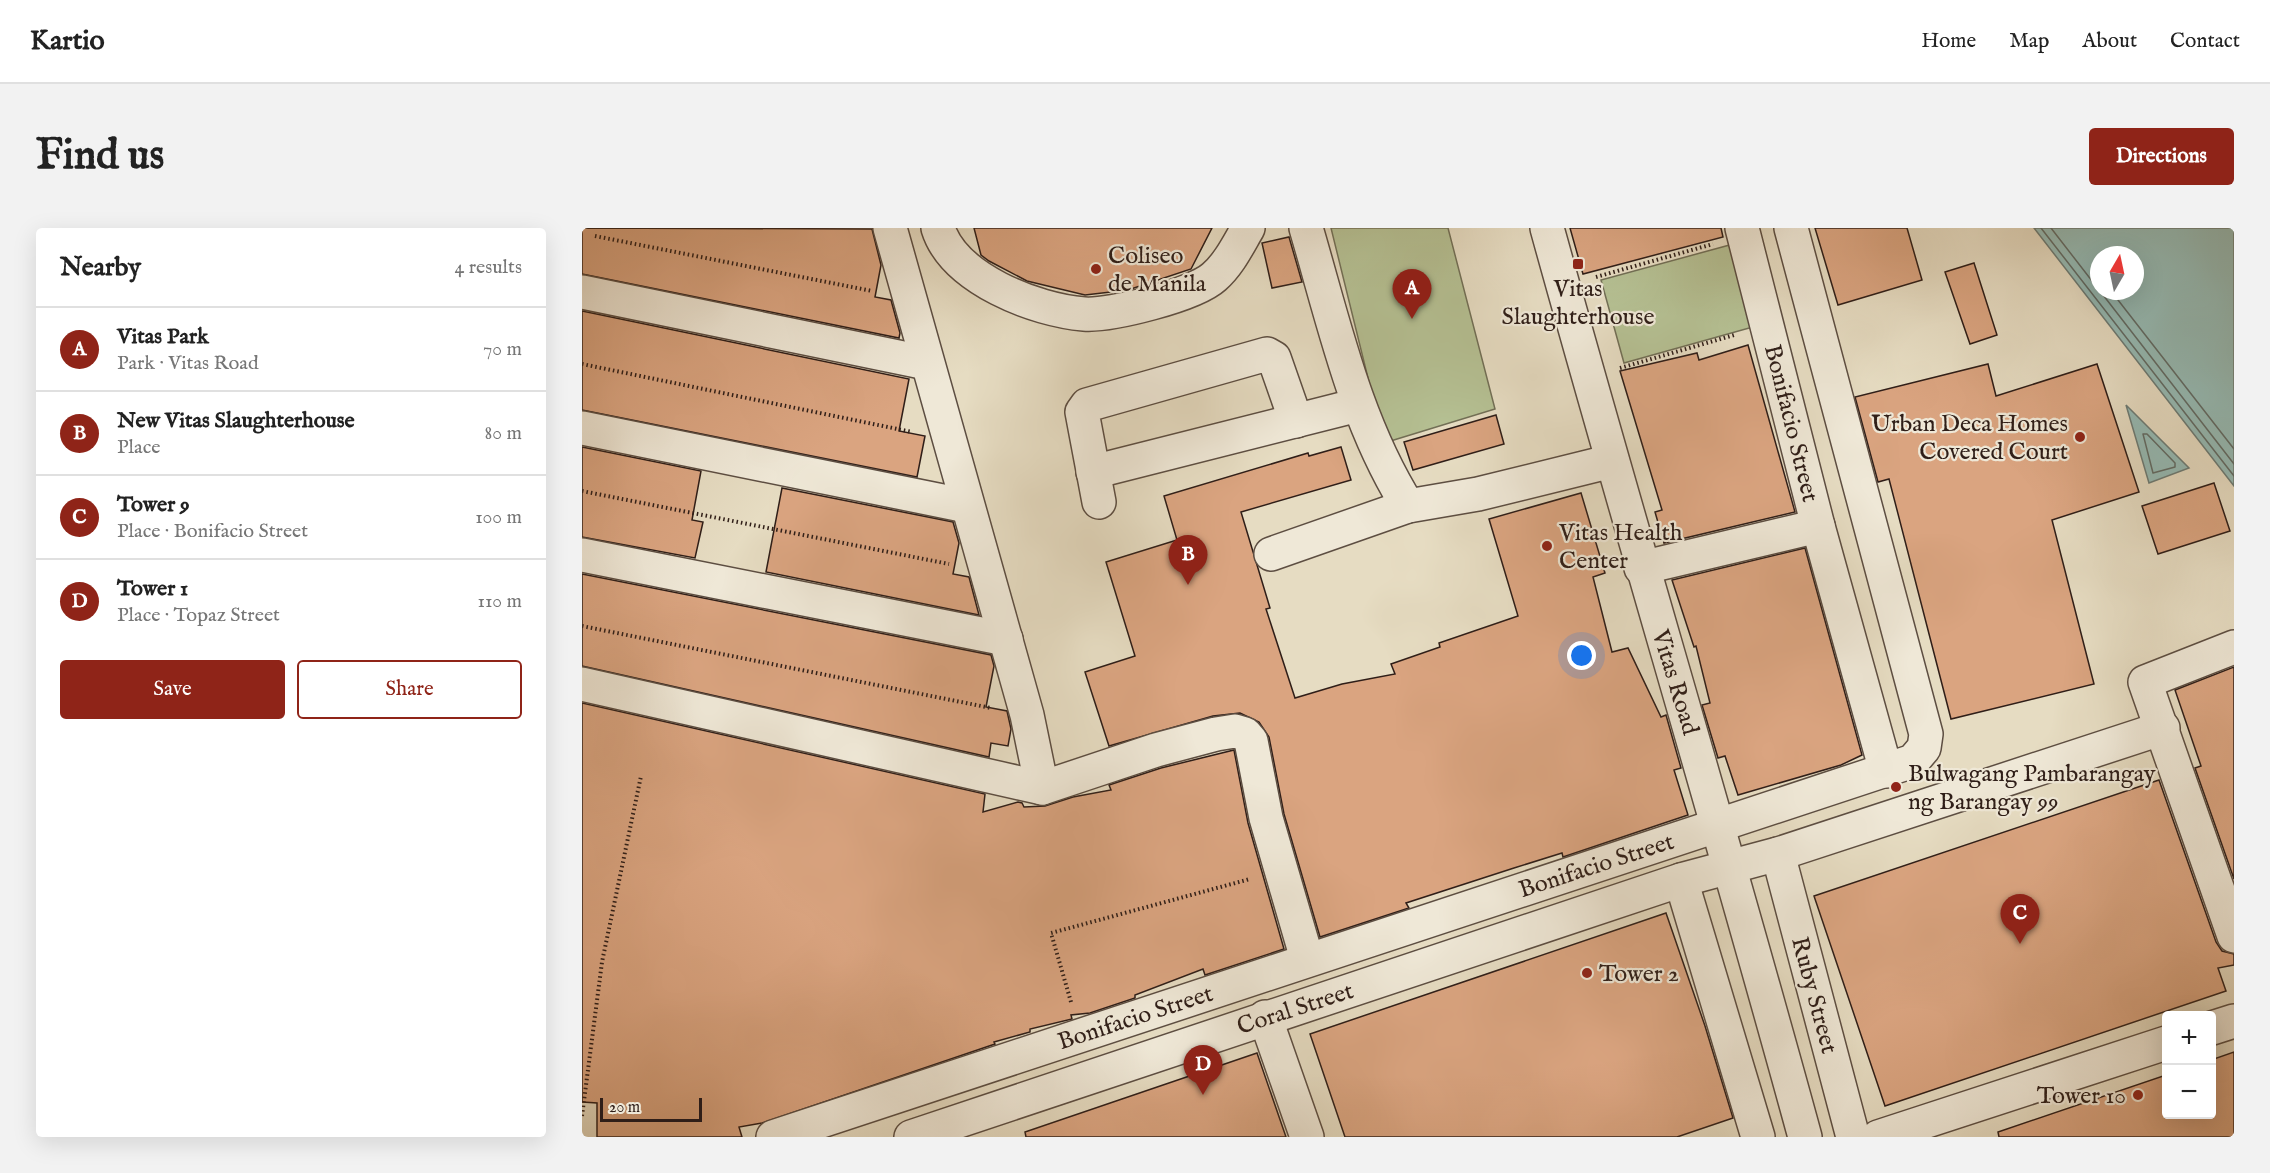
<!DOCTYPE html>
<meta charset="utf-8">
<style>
body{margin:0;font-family:"IM FELL English",serif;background:#f2f2f2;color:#222}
.controls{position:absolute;right:18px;bottom:18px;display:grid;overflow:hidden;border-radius:6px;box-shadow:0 6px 24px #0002}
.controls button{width:54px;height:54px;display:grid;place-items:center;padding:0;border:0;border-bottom:2px solid #e0e0e0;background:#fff;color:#222;font:30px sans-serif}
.compass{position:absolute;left:1508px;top:18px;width:54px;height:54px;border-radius:50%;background:#fff;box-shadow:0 6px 24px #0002;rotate:9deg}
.scale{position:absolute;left:18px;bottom:15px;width:102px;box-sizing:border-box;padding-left:6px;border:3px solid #2f1e18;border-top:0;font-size:16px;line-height:21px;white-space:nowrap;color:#2f1e18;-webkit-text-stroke:4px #efe8d7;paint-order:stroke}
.you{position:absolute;left:1000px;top:428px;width:21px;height:21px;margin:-15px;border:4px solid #fff;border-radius:50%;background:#1a73e8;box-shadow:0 0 0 9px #1a73e833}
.badge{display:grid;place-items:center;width:39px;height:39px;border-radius:50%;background:#8f2418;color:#fff;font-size:20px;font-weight:700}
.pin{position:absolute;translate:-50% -50px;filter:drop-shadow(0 2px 3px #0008)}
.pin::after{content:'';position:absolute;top:32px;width:21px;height:18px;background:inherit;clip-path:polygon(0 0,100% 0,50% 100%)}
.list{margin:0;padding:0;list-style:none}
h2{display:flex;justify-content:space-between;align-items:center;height:78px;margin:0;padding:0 24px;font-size:26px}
h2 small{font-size:20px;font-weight:400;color:#767676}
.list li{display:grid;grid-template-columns:39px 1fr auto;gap:18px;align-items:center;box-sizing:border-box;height:84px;padding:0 24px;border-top:2px solid #e0e0e0}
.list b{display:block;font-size:22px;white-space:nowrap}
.list p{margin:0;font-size:20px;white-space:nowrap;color:#767676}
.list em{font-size:20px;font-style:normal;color:#767676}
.actions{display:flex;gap:12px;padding:18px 24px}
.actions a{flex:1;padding:14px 0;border:2px solid #8f2418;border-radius:6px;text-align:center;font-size:21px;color:#8f2418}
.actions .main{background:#8f2418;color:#fff}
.map{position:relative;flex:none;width:1652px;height:909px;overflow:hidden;border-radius:6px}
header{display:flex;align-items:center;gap:36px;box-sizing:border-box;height:84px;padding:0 30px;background:#fff;border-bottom:2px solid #e0e0e0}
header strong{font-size:28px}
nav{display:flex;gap:33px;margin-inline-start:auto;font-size:21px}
.intro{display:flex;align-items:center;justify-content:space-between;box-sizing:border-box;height:144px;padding:0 36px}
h1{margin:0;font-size:42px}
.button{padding:15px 27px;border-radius:6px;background:#8f2418;color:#fff;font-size:21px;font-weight:700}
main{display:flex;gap:36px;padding:0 36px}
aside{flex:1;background:#fff;border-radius:6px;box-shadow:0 6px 24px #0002}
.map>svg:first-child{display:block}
.green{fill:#b5c093;stroke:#726f56;stroke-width:1.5}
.water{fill:#96bbb5;stroke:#6d7c76;stroke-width:1.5;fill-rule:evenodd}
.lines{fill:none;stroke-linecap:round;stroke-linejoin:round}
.shore{stroke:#626c66;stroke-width:1.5}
.building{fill:#daa480;stroke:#2f1e18;stroke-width:1.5}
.minor-casing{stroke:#5d4e42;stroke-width:36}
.path{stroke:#2f1e18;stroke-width:4;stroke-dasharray:1.5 3;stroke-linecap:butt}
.minor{stroke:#efe8d7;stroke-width:33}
.poi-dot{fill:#8f2418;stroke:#efe8d7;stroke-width:2}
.labels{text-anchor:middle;stroke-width:4.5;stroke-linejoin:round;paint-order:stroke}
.poi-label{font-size:24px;fill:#2f1e18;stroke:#efe8d7;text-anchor:start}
.street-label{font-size:24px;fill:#2f1e18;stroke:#efe8d7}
</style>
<header>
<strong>Kartio</strong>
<nav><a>Home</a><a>Map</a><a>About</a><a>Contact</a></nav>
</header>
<div class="intro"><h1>Find us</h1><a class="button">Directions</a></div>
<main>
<aside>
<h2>Nearby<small>4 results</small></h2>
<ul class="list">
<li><span class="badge">A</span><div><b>Vitas Park</b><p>Park · Vitas Road</p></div><em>70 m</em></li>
<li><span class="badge">B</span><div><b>New Vitas Slaughterhouse</b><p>Place</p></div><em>80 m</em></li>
<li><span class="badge">C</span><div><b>Tower 9</b><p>Place · Bonifacio Street</p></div><em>100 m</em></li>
<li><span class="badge">D</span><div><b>Tower 1</b><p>Place · Topaz Street</p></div><em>110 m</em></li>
</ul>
<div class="actions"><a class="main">Save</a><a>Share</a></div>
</aside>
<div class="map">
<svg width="1652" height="909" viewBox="0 0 1652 909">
<rect width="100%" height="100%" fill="#e6dcc2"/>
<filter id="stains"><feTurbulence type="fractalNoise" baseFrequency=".00333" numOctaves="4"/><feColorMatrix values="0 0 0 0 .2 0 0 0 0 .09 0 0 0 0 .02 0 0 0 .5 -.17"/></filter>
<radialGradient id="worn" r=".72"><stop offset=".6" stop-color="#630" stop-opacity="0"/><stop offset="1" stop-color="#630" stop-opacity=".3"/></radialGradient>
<!-- green -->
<g class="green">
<polygon points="749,0 866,0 913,181 802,215"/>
<polygon points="1155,15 1178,97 1042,135 1019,52"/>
</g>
<!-- water -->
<g class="water">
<path d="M1452,0H1652V258ZM1517,27H1553V63H1517Z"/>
<polygon points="1544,177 1607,240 1567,255"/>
</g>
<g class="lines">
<!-- shore -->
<g class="shore">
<polyline points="1459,0 1652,248"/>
<polyline points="1469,0 1517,62"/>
<polyline points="1518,63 1652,236"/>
<polyline points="1529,63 1652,221"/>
<polygon points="1561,206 1565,206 1593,235 1593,239 1571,245"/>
</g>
</g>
<!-- building -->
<g class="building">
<polygon points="0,0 290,1 299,37 293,69 309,72 318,105 317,110 0,46"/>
<polygon points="392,0 630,0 609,41 546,62 503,67 445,53 407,33 399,27"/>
<polygon points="988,0 1139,0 1141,9 1001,46"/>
<polygon points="1233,0 1325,0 1340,52 1256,77"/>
<polygon points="707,9 720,54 690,60 680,15"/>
<polygon points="1392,35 1415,107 1388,116 1363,44"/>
<polygon points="0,83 327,151 317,203 343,208 335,249 0,182"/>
<polygon points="1166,117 1213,284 1082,315 1073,284 1080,282 1038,143 1115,125 1117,132"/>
<polygon points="1406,136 1414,168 1515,136 1557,264 1470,292 1512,456 1369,491 1307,251 1296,254 1273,169"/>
<polygon points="914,187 922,216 831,242 822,214"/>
<polygon points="0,219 119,243 110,292 121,294 113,330 0,309"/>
<polygon points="759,219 769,252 659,284 688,380 684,381 713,470 760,456 813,446 809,436 858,419 857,415 936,388 907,291 999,265 1023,345 1011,349 1030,424 1046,420 1079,489 1084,487 1099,540 1092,542 1106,587 981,629 980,625 932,640 824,675 827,680 738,709 702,586 687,509 677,494 658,485 631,488 527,518 503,444 553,428 524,334 595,312 582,268 726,225 727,228"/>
<polygon points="1632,255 1648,303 1576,326 1560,278"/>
<polygon points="200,260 371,294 377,315 371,346 387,349 397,387 184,344"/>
<polygon points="1223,320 1280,527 1259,537 1156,567 1143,528 1136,530 1120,477 1128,475 1114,418 1112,419 1090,352"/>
<polygon points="0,346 409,427 412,438 404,479 425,483 429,501 426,518 409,515 407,529 0,438"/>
<polygon points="1652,439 1652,651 1613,540 1619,538 1593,462"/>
<polygon points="0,475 403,566 401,584 436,574 440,575 442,579 463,578 491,569 529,562 527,557 579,540 652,522 666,595 702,721 623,747 621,741 553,767 553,770 508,785 489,787 490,791 448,801 448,804 412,814 413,816 180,895 157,899 160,909 15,909 15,875 0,874"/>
<polygon points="1577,552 1634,714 1640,723 1652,726 1652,737 1636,740 1644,763 1303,878 1232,668"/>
<polygon points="1084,685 1123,798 1151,890 1095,909 763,909 728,806"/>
<polygon points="1652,824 1652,909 1417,909 1416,904 1584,847 1584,886 1629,886 1629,832"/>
<polygon points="675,825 704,909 444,909 443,904"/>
</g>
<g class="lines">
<defs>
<g id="minor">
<polyline points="308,0 445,487 460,560"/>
<path d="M356,0C372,51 453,82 502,86C529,88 612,67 632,49C647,36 656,17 666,0"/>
<path d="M724,0C752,95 773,194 826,278"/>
<path d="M965,0C1049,304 1140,605 1223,909"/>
<polyline points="1160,0 1236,298 1304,543"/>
<polyline points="0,64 345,135"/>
<polyline points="0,200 385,278"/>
<polyline points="511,244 776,177"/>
<polyline points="517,274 500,184 505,177 685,126 692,130 714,193"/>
<polyline points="689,326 826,278 896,266 1030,233"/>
<polyline points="0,327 424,411"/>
<polyline points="1059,340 1236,298"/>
<polyline points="1652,419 1563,454 1652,708"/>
<polyline points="0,456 460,560 574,522 634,506 653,503 663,506 669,513 684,590 725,731"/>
<polyline points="1196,626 1271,909"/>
<polyline points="1099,652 1176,909"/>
<polyline points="683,789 725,909"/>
<polyline points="1630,800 1652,793"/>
<polyline points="191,909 1331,533 1342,520 1344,506 1209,0"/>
<polyline points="329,909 1099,652 1196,626 1581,500"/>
<polyline points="1296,909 1584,815"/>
</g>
</defs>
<!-- minor casing -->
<use href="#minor" class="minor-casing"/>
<!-- path -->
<g class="path">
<polyline points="13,8 290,63"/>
<polyline points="1014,49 1131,16"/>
<polyline points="0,136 330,204"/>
<polyline points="1038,140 1152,107"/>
<polyline points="0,263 367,336"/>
<polyline points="0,398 409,480"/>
<polyline points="489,774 469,705 668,651"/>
<polyline points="0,888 20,734 59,548"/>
</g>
<!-- minor -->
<use href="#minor" class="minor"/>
</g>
<!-- markers -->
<g class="poi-dot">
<rect x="990" y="30" width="12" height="12" rx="3"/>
<circle cx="514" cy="41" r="6"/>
<circle cx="1498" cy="209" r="6"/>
<circle cx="965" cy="318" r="6"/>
<circle cx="1314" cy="559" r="6"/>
<circle cx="1005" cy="745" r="6"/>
<circle cx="1556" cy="867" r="6"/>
</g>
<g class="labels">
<!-- poi labels -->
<g class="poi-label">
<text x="526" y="35">Coliseo<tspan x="526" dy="28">de Manila</tspan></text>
<text x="996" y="68" text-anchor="middle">Vitas<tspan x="996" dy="28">Slaughterhouse</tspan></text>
<text x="1486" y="203" text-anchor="end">Urban Deca Homes<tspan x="1486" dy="28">Covered Court</tspan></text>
<text x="977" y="312">Vitas Health<tspan x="977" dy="28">Center</tspan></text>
<text x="1326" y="553">Bulwagang Pambarangay<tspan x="1326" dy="28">ng Barangay 99</tspan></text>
<text x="1017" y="753">Tower 2</text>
<text x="1544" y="875" text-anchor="end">Tower 10</text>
</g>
<!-- street labels -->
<g class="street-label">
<text transform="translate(1210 195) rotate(76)" y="8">Bonifacio Street</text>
<text transform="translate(1094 454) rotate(73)" y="8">Vitas Road</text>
<text transform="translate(1014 637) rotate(-18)" y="8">Bonifacio Street</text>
<text transform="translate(1233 767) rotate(75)" y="8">Ruby Street</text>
<text transform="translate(713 780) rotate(-18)" y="8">Coral Street</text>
<text transform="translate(553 789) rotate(-18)" y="8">Bonifacio Street</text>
</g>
</g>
<rect width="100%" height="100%" filter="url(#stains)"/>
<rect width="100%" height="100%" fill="url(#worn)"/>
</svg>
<div class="controls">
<button>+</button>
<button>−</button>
</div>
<svg class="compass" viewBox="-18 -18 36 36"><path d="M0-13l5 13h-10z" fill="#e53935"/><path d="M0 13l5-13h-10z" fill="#767676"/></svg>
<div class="scale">20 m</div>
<div class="you"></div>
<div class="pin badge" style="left:830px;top:91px">A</div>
<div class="pin badge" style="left:606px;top:357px">B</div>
<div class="pin badge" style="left:1438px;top:716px">C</div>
<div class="pin badge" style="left:621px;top:867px">D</div>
</div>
</main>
